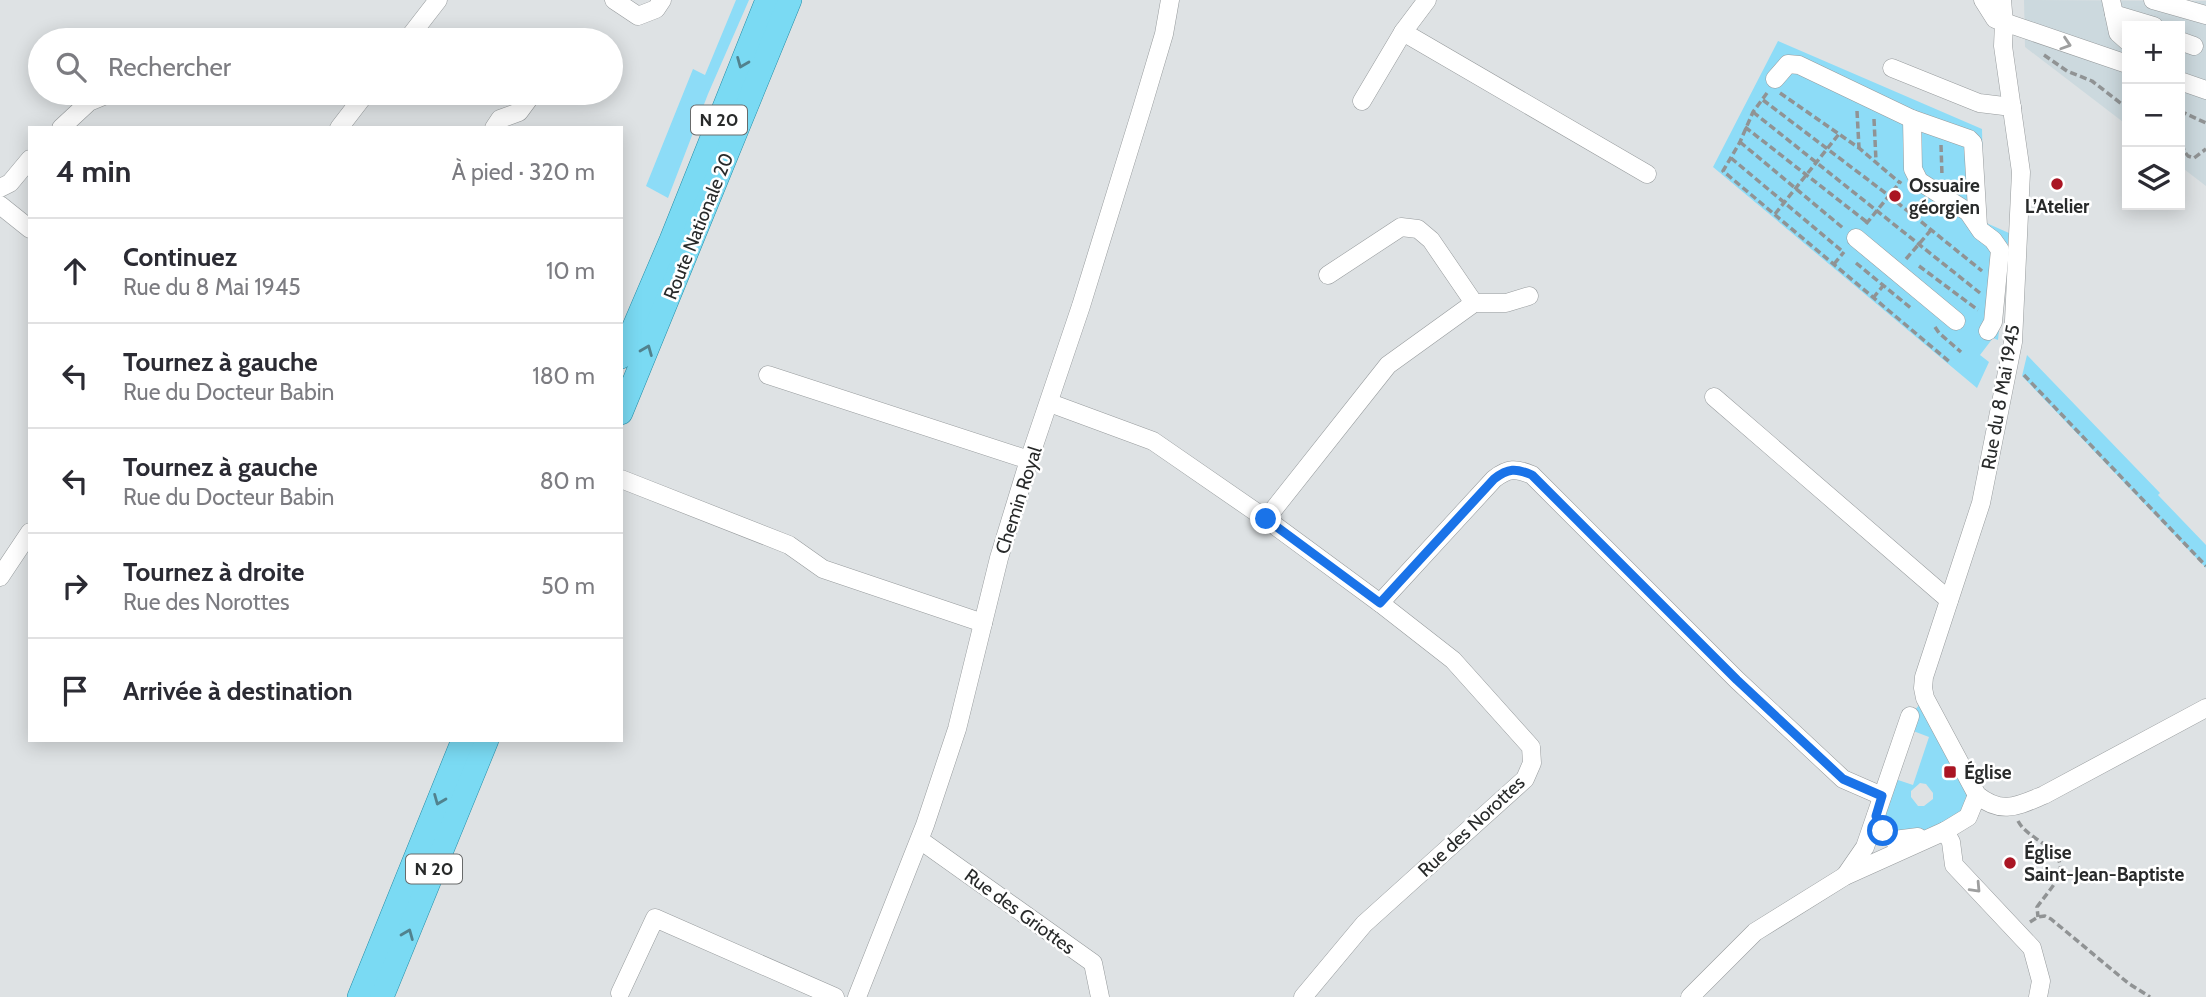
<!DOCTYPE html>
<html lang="fr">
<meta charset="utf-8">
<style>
body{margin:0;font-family:Cabin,sans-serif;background:#f7f7f7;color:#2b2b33}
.controls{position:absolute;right:21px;top:21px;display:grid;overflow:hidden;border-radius:0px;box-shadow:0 4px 18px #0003}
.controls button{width:63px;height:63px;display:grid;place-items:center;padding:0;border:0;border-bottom:2px solid #e1e1e2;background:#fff;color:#2b2b33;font:35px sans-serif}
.stop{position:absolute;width:21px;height:21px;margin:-16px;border:5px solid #1a73e8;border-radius:50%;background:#fff}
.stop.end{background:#1a73e8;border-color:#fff;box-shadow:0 2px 7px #0008}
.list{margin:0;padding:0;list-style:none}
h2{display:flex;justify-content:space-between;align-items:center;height:91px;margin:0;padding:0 28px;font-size:30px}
h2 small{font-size:23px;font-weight:400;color:#7c7c81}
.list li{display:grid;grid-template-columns:46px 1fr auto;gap:21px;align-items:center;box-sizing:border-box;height:105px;padding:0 28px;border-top:2px solid #e1e1e2}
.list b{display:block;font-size:26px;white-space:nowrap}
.list p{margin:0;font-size:23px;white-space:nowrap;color:#7c7c81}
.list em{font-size:23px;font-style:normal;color:#7c7c81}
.icon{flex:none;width:38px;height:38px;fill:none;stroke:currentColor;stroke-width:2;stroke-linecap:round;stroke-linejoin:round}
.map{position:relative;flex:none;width:2206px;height:997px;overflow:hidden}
.search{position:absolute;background:#fff;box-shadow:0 4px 18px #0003;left:28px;top:28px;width:595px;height:77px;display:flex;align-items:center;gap:18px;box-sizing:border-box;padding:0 24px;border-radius:38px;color:#7c7c81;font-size:26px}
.panel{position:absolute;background:#fff;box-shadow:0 4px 18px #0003;left:28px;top:126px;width:595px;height:616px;border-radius:0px}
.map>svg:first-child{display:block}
.built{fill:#ccd9de}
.green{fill:#8ddcf7;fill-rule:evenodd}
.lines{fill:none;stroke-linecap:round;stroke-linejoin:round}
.minor-casing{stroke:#979b9d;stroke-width:19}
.major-casing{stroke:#238da7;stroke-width:24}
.path{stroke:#909394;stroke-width:3.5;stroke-dasharray:7 3.5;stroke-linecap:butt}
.minor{stroke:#fff;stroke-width:18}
.major{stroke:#7adaf3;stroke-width:23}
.oneway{stroke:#9e9f9f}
.oneway2{stroke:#51828e}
.route{stroke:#1a73e8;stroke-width:9}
.poi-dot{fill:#aa1523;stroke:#fff;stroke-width:2.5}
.labels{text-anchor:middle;stroke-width:5;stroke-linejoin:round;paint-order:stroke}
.shield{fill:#fff;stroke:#686a6a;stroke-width:2}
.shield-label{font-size:18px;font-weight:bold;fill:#282a2a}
.poi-label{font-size:19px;font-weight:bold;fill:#282a2a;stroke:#fff;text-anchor:start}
.street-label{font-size:19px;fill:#282a2a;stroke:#fff}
</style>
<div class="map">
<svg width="2206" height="997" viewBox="0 0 2206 997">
<rect width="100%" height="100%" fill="#dee2e4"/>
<!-- built -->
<polygon class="built" points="2024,0 2206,1 2206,186 2180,166 2180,26 2127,26 2127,125 2025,47"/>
<!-- green -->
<g class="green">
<polygon points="736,0 749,0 708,94 668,198 646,186 693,69 705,75"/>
<polygon points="1778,41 1982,129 1984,222 2009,233 1998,340 1993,338 1980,355 1989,362 1977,388 1713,167"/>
<polygon points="2027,355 2160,493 2158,495 2206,545 2206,568 2022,376"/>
<path d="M1925,698L1977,795L1968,817L1902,840L1876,816L1910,716ZM1908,729L1929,737L1913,785L1892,778ZM1920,783L1926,784L1933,793V799L1924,806H1918L1911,797V791Z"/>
</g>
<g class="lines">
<defs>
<g id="minor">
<polyline points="614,0 638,16 656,9 662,0"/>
<polyline points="1983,0 1995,19 2127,64"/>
<path d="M2002,0L2004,23L2003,46L2021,172L2013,342L1981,503L1924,677L1923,688L1925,698L1977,795C2002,815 2017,806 2044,795L2206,708"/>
<polyline points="2111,0 2118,33 2127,41"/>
<polyline points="2153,0 2206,15"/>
<polyline points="2114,14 2154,26"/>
<polyline points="1403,32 1647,174"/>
<polyline points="407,40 438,0"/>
<polyline points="572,40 574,38"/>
<polyline points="2180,41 2194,46"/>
<polyline points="1892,68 1979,103 2012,107"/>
<polyline points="1775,79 1788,64 1799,65 1912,119 1969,139 1973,143 1978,226"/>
<polyline points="2180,81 2206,90"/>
<polyline points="1362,101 1403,32 1427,0"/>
<polyline points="1912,119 1913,169 1919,181 1968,212 1981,231 1993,240 2000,250 1993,322 1988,331"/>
<polyline points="61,128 89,102 106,95"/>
<polyline points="339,128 366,93"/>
<polyline points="494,128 500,119 519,112 533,93"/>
<polyline points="0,188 10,183 30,159"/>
<polyline points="0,205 30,229"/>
<polyline points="1856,238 1956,321"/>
<polyline points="1328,275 1401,227 1418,229 1431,240 1474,303"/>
<polyline points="768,375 1029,460"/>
<polyline points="1714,397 1949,600"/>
<polyline points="1050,403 1153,441 1266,519 1380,603 1453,660 1531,747 1532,763 1525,779 1364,924 1303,997"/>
<polyline points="621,479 789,545 823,569 983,623"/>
<polyline points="1266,519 1388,365 1474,303 1506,303 1529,296"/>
<polyline points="0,577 30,532"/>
<path d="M1380,603L1494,479C1508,468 1516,468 1532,475L1737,680L1843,779L1882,796"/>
<polyline points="1876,816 1883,831 1894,840 1918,837"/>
<polyline points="1945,831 1951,842 1954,865 2032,948 2041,981 2038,997"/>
<polyline points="920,840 1093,963 1100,997"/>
<polyline points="1845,876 1865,847 1910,716"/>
<polyline points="620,993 655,918 835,997"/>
<polyline points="857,997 925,825 957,729 999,558 1029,460 1081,306 1142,108 1164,34 1170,0"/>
<polyline points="1690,997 1755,932 1845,876 1945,831 1968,817 1977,795"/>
</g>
<g id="major">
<polyline points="621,357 671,240 767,0"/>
<polyline points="621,413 790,0"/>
<polyline points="359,997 463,740"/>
<polyline points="382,997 487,740"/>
</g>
</defs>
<!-- minor casing -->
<use href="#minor" class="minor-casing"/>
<!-- major casing -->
<use href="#major" class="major-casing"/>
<!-- path -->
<g class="path">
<polyline points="2044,55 2067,71 2092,81 2127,108"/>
<polyline points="1767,93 1753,112 1740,142 1723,171 1951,363"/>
<polyline points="1780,93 1859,148 1900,183"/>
<polyline points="1763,100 1888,195 1982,271"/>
<polyline points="1857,111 1859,148"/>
<polyline points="2180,111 2206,123"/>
<polyline points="1753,112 1980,293"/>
<polyline points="1874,119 1876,161"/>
<polyline points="1745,127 1868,223"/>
<polyline points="2180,133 2184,151 2188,156 2194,158 2206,149"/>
<polyline points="1740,142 1843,228"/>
<polyline points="1941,145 1942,176"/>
<polyline points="1731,158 1842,251"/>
<polyline points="1775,214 1839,134"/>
<polyline points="1866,224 1901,181"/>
<polyline points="1906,259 1931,230"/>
<polyline points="1856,263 1912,309"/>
<polyline points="1834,264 1844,252"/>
<polyline points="1919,266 1978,310"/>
<polyline points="1873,298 1883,286"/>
<polyline points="1935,327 1939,333 1961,352"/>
<polyline points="2024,375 2206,566"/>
<path d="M2018,821C2023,830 2030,834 2038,840C2076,866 2059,877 2037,907L2038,917"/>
<polyline points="2030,922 2038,917 2045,916 2051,919 2128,983 2150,997"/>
</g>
<!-- minor -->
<use href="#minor" class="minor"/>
<!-- major -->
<use href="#major" class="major"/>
</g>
<!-- one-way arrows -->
<defs><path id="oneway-chevron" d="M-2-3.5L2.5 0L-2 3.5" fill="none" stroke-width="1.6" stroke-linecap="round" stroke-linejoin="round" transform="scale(1.75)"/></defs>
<g class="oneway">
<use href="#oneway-chevron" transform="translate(2066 44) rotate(18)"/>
<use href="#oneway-chevron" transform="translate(1976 888) rotate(47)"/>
</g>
<g class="oneway2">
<use href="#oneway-chevron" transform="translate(742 63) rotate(112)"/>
<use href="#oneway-chevron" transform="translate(647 350) rotate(-68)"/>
<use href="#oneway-chevron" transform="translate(439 800) rotate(112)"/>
<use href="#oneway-chevron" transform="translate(408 934) rotate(-68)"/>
</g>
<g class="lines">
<!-- route -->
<path class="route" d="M1266,519L1380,603L1494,479C1508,468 1516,468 1532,475L1737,680L1843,779L1882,796L1876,816L1883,831"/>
</g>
<!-- markers -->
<g class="poi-dot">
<circle cx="2057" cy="184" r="7"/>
<circle cx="1895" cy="196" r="7"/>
<rect x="1943" y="765" width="14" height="14" rx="3.5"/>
<circle cx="2010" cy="863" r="7"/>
</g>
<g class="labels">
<!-- shield labels -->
<g class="shield">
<rect x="691" y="105.5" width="56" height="29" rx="5"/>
<rect x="406" y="854.5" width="56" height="29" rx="5"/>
</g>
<g class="shield-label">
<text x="719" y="126">N 20</text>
<text x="434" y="875">N 20</text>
</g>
<!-- poi labels -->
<g class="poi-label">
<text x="1909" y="192">Ossuaire<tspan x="1909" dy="22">géorgien</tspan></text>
<text x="2057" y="213" text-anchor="middle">L’Atelier</text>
<text x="1964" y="779">Église</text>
<text x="2024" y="859">Église<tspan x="2024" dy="22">Saint-Jean-Baptiste</tspan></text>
</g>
<!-- street labels -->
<g class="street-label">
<text transform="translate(698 226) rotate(-68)" y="7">Route Nationale 20</text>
<text transform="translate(2000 397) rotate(-80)" y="7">Rue du 8 Mai 1945</text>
<text transform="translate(1018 500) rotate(-72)" y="7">Chemin Royal</text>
<text transform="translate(1471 826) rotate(-43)" y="7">Rue des Norottes</text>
<text transform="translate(1020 911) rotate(36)" y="7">Rue des Griottes</text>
</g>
</g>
</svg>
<div class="controls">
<button>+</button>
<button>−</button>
<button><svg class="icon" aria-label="layers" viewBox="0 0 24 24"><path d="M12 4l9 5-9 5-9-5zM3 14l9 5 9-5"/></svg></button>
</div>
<div class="stop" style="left:1883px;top:831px"></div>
<div class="stop end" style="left:1266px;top:519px"></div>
<div class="search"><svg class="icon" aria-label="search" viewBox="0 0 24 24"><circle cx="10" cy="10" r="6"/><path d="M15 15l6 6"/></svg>Rechercher</div>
<section class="panel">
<h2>4 min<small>À pied · 320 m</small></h2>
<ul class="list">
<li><svg class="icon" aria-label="ahead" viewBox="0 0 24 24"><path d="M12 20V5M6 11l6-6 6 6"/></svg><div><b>Continuez</b><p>Rue du 8 Mai 1945</p></div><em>10 m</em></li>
<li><svg class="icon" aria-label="left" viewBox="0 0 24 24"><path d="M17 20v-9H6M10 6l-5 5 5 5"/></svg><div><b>Tournez à gauche</b><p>Rue du Docteur Babin</p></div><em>180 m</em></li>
<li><svg class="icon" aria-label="left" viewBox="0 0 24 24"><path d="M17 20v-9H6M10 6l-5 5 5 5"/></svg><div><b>Tournez à gauche</b><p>Rue du Docteur Babin</p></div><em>80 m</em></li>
<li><svg class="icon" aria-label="right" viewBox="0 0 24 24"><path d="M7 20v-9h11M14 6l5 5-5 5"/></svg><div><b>Tournez à droite</b><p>Rue des Norottes</p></div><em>50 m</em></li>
<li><svg class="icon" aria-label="arrive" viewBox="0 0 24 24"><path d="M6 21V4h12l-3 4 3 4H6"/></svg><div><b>Arrivée à destination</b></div></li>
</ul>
</section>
</div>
